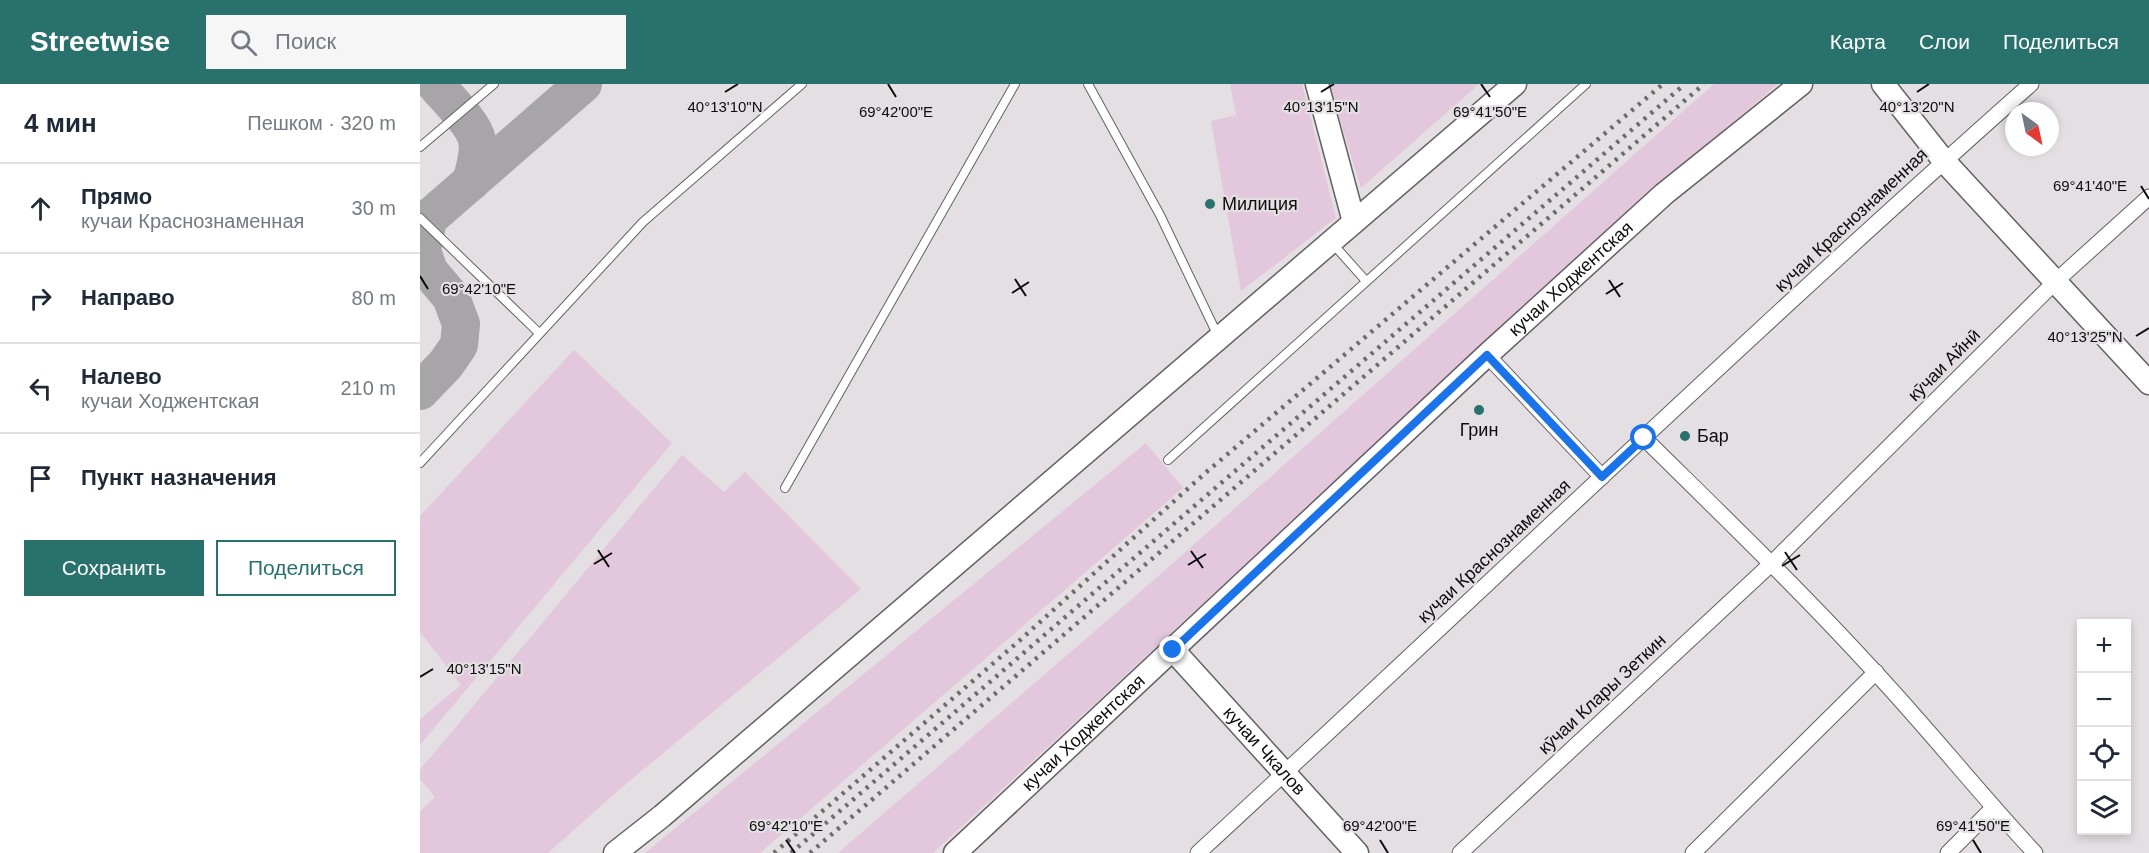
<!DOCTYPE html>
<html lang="ru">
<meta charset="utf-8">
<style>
body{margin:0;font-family:Helvetica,sans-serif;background:#f6f6f7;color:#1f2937}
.controls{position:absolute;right:18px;bottom:18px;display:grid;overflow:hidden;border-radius:0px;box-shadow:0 3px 9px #0003}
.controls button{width:54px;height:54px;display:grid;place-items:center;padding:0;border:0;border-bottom:2px solid #e0e1e3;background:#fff;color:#1f2937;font:30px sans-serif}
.compass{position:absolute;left:1585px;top:18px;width:54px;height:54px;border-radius:50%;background:#fff;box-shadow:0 3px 9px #0003;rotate:147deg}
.stop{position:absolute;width:18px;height:18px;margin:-14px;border:4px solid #1a73e8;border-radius:50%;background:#fff}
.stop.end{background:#1a73e8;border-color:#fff;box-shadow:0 2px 6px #0008}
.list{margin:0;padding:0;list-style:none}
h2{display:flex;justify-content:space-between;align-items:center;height:78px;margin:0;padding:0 24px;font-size:26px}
h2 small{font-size:20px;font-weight:400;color:#747a83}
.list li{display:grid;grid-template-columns:39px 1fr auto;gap:18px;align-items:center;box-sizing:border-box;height:90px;padding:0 24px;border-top:2px solid #e0e1e3}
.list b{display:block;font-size:22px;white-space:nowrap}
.list p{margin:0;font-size:20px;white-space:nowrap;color:#747a83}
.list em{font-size:20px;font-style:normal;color:#747a83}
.actions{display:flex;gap:12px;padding:18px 24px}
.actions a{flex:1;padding:14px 0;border:2px solid #28716d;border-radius:0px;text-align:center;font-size:21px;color:#28716d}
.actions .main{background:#28716d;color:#fff}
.icon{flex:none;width:33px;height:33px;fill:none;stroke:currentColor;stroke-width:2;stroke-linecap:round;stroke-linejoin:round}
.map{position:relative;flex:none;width:1729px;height:769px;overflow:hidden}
header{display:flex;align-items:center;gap:36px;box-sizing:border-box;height:84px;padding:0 30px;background:#28716d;color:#fff}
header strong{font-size:28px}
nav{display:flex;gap:33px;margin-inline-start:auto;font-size:21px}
.search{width:420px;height:54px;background:#f6f6f7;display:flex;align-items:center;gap:15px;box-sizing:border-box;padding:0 21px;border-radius:0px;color:#747a83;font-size:22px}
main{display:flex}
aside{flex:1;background:#fff}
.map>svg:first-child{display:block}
.green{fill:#e3c7dc}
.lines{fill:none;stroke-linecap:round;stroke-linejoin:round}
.taxiway{stroke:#a8a5a8;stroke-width:38}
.lane-casing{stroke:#646163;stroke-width:10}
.street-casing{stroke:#646163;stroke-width:17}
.secondary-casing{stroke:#646163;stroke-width:25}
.lane{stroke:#fff;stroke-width:8}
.street{stroke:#fff;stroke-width:15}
.secondary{stroke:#fff;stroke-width:22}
.rail{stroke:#6e6b6d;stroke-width:4.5;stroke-dasharray:3 6;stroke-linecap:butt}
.route{stroke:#1a73e8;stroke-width:8}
.ticks{fill:none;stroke:#0d0c0d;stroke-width:2}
.poi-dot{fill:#28716d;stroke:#e3dfe2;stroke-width:2}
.labels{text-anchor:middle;stroke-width:4.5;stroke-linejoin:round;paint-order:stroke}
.poi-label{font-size:18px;fill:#0d0c0d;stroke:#e3dfe2;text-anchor:start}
.street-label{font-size:18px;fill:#0d0c0d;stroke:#e3dfe2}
.ticks-label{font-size:15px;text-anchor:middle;fill:#0d0c0d;stroke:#e3dfe2;stroke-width:4.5;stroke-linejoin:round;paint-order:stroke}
</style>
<header>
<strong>Streetwise</strong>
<div class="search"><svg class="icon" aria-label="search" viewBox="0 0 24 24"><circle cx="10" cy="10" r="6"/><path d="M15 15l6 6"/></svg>Поиск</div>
<nav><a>Карта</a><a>Слои</a><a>Поделиться</a></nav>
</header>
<main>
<aside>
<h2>4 мин<small>Пешком · 320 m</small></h2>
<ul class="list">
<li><svg class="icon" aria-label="ahead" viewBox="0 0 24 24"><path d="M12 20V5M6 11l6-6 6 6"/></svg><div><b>Прямо</b><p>кучаи Краснознаменная</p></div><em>30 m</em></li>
<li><svg class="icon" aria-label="right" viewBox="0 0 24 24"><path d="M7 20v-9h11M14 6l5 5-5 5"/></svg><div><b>Направо</b></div><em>80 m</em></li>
<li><svg class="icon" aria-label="left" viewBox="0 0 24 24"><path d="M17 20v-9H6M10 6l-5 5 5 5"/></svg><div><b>Налево</b><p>кучаи Ходжентская</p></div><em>210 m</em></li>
<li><svg class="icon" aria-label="arrive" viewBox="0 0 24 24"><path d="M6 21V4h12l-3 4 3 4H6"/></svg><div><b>Пункт назначения</b></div></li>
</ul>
<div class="actions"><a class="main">Сохранить</a><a>Поделиться</a></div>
</aside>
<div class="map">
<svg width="1729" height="769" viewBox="0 0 1729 769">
<rect width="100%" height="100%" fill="#e3dfe2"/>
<!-- green -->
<g class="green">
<polygon points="810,0 882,0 916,134 821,207 791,37 816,31"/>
<polygon points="909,0 1059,0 941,104"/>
<polygon points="1294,0 1358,0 1208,127 513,769 418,769 735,495"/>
<polygon points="154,266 252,359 0,661 0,635 41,601 0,548 0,432"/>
<polygon points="726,359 763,404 340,769 225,769"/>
<polygon points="262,371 304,408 325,388 441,505 200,705 128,769 0,769 0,727 15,713 0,695 0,686"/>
</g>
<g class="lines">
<!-- taxiway -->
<g class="taxiway">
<path d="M15,0C26,13 54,40 57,56C60,70 54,86 51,98"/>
<polyline points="0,142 163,0"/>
<polyline points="0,307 26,280 39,261 41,240 31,213 9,187 2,167 8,135"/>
</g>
<defs>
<g id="lane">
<polyline points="668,0 740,131 798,252"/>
<polyline points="0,63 74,0"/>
<polyline points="0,134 119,249"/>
<polyline points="913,160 946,197"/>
<polyline points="748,376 1166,0"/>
<polyline points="0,379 223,138 382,0"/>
<polyline points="365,404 595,0"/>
</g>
<g id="street">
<polyline points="1067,271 1182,393"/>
<path d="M1224,354C1302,431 1381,507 1455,588C1510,647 1560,710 1615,769"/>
<path d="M778,769C1056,513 1328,251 1611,0"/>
<polyline points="1040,769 1351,480 1636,197 1729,113"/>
<polyline points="1273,769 1456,588"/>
<polyline points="1528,769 1573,724"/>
</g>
<g id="secondary">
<polyline points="897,0 934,138"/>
<polyline points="1463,0 1524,77 1729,299"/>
<path id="s1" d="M753,566L937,769"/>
<polyline points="195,769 242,732 1095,0"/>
<path id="s2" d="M535,769L1067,271L1244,110L1381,0"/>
</g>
</defs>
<!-- lane casing -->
<use href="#lane" class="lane-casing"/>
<!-- street casing -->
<use href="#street" class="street-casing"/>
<!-- secondary casing -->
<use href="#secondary" class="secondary-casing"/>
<!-- lane -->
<use href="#lane" class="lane"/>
<!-- street -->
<use href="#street" class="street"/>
<!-- secondary -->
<use href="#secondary" class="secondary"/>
<!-- rail -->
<g class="rail">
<polyline points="354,769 599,557 783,391 1243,0"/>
<polyline points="371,769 1265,0"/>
<polyline points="390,769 1284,0"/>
</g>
</g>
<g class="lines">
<!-- route -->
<polyline class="route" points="753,566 1067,271 1182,393 1224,354"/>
</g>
<!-- ticks -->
<path class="ticks" d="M468,0L476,13M1061,0L1070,13M305,8L318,0M901,8L914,0M1497,8L1509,0M1721,102L1729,115M0,192L8,205M595,195L606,212M1189,196L1200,213M592,209L609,198M1186,210L1203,199M1716,252L1729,244M178,466L189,483M771,467L783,484M1365,468L1377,486M174,480L192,469M768,481L786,470M1362,482L1380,471M0,593L13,585M366,756L375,769M960,756L968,769M1553,756L1561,769"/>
<!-- markers -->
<g class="poi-dot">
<circle cx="790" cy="120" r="6"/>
<circle cx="1059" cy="326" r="6"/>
<circle cx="1265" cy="352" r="6"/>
</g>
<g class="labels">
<!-- poi labels -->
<g class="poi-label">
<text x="802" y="126">Милиция</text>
<text x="1059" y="352" text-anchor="middle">Грин</text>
<text x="1277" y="358">Бар</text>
</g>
<!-- street labels -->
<g class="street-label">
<text transform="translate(1431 136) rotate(-43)" y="6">кучаи Краснознаменная</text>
<text dy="6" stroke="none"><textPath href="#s2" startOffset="842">кучаи Ходжентская</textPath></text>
<text transform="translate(1524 281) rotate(-45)" y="6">кӯчаи Айнӣ</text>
<text transform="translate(1074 467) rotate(-43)" y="6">кучаи Краснознаменная</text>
<text transform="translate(1182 610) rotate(-43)" y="6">кӯчаи Клары Зеткин</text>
<text dy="6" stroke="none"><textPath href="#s2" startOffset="176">кучаи Ходжентская</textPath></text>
<text dy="6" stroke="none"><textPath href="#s1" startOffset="136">кучаи Чкалов</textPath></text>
</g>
</g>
<g class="ticks-label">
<text x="305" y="28">40°13'10"N</text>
<text x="901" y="28">40°13'15"N</text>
<text x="1497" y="28">40°13'20"N</text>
<text x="476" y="33">69°42'00"E</text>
<text x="1070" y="33">69°41'50"E</text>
<text x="1670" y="107">69°41'40"E</text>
<text x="59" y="210">69°42'10"E</text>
<text x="1665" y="258">40°13'25"N</text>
<text x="64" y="590">40°13'15"N</text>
<text x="366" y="747">69°42'10"E</text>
<text x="960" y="747">69°42'00"E</text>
<text x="1553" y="747">69°41'50"E</text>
</g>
</svg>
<div class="controls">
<button>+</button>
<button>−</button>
<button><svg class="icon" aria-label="locate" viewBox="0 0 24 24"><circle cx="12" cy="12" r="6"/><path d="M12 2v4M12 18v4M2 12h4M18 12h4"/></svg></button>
<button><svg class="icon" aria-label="layers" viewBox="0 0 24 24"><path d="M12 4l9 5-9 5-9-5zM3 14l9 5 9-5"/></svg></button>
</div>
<svg class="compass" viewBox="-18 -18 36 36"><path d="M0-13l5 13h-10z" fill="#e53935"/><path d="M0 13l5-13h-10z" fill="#747a83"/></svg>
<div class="stop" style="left:1224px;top:354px"></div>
<div class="stop end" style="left:753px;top:566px"></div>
</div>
</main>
